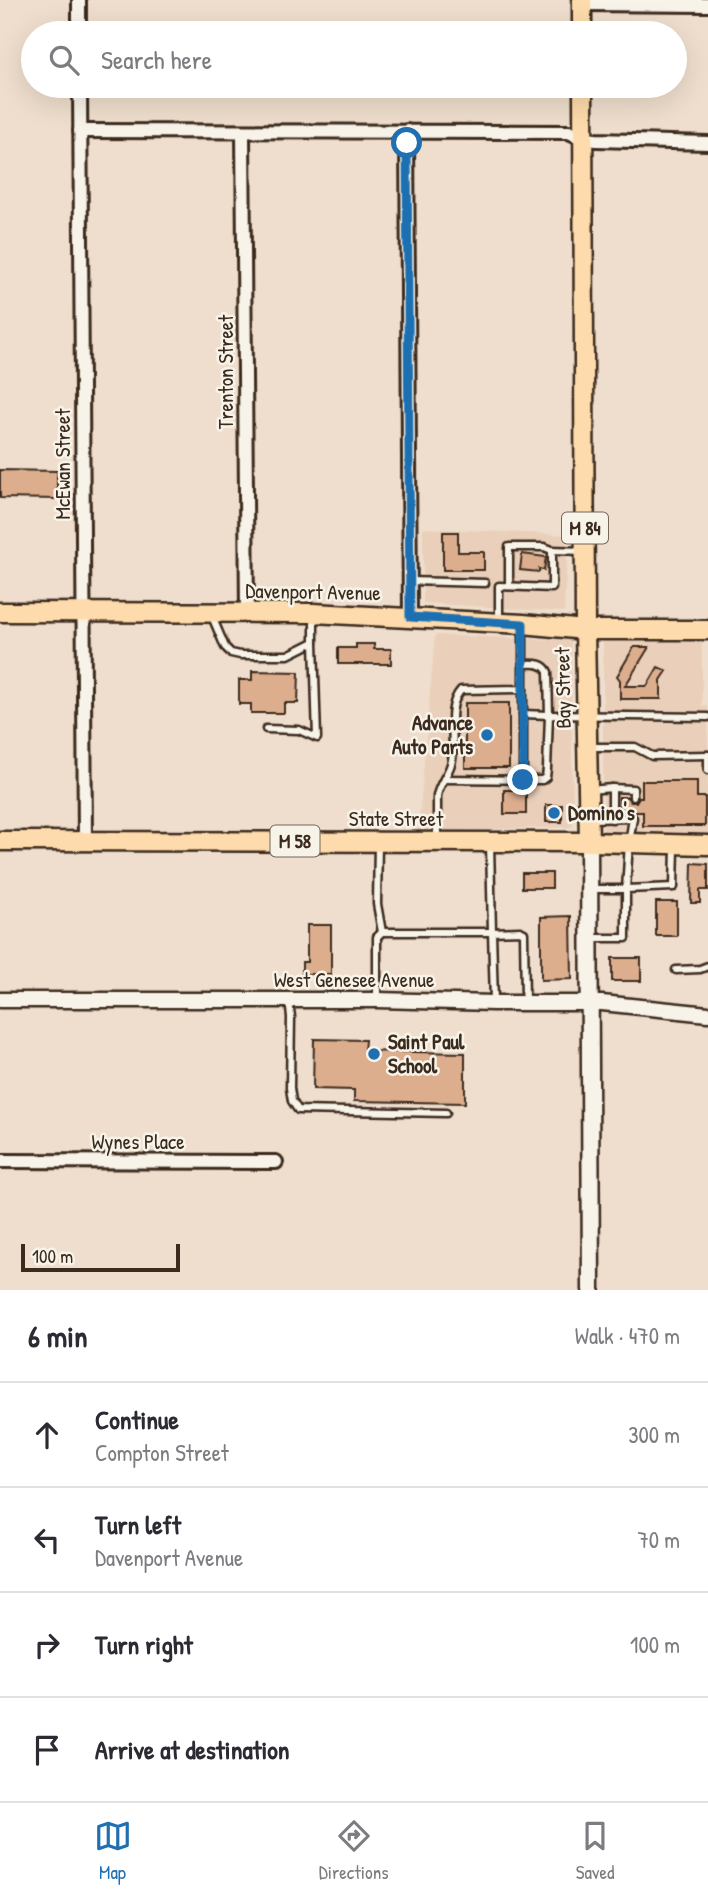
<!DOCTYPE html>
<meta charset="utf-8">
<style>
body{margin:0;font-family:"Patrick Hand",sans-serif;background:#f2f2f3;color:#2b2b33}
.scale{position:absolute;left:21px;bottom:18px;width:159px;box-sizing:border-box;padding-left:7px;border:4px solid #3b2a1e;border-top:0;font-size:19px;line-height:24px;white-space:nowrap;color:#3b2a1e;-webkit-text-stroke:5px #f7f3e8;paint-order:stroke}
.stop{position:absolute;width:21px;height:21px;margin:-16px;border:5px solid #1f6fb2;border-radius:50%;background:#fff}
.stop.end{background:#1f6fb2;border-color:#fff;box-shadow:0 2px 7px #0008}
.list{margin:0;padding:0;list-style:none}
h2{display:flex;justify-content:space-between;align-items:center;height:91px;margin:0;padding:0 28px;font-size:30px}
h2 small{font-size:23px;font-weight:400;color:#7c7c81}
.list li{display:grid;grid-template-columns:46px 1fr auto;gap:21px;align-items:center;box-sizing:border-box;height:105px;padding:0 28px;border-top:2px solid #e1e1e2}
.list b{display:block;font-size:26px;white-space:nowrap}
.list p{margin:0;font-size:23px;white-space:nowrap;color:#7c7c81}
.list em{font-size:23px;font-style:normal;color:#7c7c81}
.icon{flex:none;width:38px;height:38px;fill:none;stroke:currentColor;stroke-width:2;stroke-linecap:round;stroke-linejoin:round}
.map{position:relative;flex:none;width:708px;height:1290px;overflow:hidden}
.search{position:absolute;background:#fff;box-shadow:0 7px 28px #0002;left:21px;right:21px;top:21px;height:77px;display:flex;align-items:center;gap:18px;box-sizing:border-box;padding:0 24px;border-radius:38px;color:#7c7c81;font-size:26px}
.sheet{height:511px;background:#fff}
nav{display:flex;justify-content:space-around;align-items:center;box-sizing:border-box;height:98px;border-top:2px solid #e1e1e2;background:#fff;font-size:19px;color:#7c7c81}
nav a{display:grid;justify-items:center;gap:4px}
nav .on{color:#1f6fb2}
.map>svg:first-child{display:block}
.built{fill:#ead0ba}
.building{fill:#ddae8e;stroke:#3b2a1e;stroke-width:2}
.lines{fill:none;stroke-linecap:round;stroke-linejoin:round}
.service-casing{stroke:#3b2a1e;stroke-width:11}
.minor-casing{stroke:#3b2a1e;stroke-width:18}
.tertiary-casing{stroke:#3b2a1e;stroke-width:19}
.secondary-casing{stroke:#3b2a1e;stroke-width:21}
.primary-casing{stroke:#3b2a1e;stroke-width:23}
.service{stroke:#f7f3e8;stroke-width:6}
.minor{stroke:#f7f3e8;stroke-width:12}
.tertiary{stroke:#f7f3e8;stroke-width:14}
.secondary{stroke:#f7f3e8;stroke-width:16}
.primary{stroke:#fedbac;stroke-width:18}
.route{stroke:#1f6fb2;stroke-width:9}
.poi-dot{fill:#1f6fb2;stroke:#f7f3e8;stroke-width:2.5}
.labels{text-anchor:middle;stroke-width:5;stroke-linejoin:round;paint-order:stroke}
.shield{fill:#f7f3e8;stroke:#73665b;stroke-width:2}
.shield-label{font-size:19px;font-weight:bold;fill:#3b2a1e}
.street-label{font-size:21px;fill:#3b2a1e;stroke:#f7f3e8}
.poi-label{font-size:21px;font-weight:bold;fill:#3b2a1e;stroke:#f7f3e8;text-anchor:start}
</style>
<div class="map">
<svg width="708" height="1290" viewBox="0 0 708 1290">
<rect width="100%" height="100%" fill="#efdecd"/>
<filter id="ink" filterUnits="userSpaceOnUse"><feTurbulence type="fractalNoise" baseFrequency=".0143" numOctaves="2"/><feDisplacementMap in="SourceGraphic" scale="14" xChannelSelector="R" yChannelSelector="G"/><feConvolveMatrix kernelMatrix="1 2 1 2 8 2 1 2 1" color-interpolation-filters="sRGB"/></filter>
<g filter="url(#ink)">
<!-- built -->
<g class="built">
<polygon points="423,528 568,535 564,612 423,603"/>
<polygon points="435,635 571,640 573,827 418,832"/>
<polygon points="603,641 702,642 702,706 708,707 708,835 603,832"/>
</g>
<!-- building -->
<g class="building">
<polygon points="0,470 57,471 57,499 0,498"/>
<polygon points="443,532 458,532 458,552 484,552 484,570 443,570"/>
<polygon points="522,554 546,557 544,570 539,569 539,572 520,570"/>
<polygon points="356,644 374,644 374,649 391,649 391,664 338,664 338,648 356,648"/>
<polygon points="634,647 649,647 625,686 647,686 658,667 667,671 661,680 661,699 620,699 620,680 617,676"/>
<polygon points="252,671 299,672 298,703 284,703 284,713 251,713 251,704 239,704 239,680 252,680"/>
<rect x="465" y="703" width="44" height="65"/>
<polygon points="642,781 697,781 697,797 705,797 705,826 643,826 643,812 619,812 619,797 627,797 631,802 636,802 639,797 642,797"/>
<rect x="504" y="790" width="22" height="24"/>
<rect x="546" y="805" width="16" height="17"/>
<polygon points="692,863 708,864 708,890 700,890 700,903 691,903"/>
<rect x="522" y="873" width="30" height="15"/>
<rect x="656" y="902" width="21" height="34"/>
<polygon points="571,916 572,979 541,980 541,917"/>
<polygon points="307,925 331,925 331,974 302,974 302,962 307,962"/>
<rect x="612" y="958" width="29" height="23"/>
<polygon points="314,1039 365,1040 364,1051 465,1053 465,1103 354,1101 354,1090 313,1089"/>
</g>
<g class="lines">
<defs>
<g id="service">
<polyline points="410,581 485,583"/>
<polyline points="509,586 509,547 544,547 552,550"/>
<polyline points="211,614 225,647 231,653 240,655 288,655 314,642 314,615"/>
<polyline points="499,620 499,586 552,588 552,550 584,551"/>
<path d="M523,714L549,715L548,672C543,662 533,664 523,664"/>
<polyline points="266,729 299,730 317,738 314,642"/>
<polyline points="590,747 635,747 652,756 708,755"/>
<polyline points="708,755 708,770"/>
<polyline points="444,779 542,780 546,777 547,769 549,715 708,717"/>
<polyline points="523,780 523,689"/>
<polyline points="612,788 633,789 633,797"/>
<polyline points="589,790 612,788 612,819"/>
<path d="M437,840V796C439,783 450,773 452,760C456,737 445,708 461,690L523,689V627"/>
<polyline points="378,843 377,904 382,932"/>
<polyline points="490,843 492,932 520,931 524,933 525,1001"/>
<polyline points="591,889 626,889 629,843 633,818 592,819"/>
<polyline points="591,938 626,938 626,889 674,887 675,847"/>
<polyline points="676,970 700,969 708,966"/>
<polyline points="377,999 377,937 382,932 492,932 494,1001"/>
<polyline points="289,1001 291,1017 290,1088 292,1101 298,1110 446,1113"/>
</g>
<g id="minor">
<polyline points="79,0 79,33"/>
<polyline points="582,4 708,5"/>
<polyline points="80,86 85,841"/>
<polyline points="80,131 569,132 584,139 596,140 708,143"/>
<polyline points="407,131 410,617"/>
<polyline points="243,132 247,613"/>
<polyline points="0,1161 276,1162"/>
</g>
<polyline id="tertiary" points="0,1000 377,1000 494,1003 602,1003 708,1014"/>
<polyline id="secondary" points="589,842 591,1290"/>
<g id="primary">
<polyline points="582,0 582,33"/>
<polyline points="583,86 585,630 589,842"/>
<polyline points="0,612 313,613 523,624 585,630 708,630"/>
<polyline points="0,841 589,842 708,845"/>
</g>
</defs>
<!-- service casing -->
<use href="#service" class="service-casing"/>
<!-- minor casing -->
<use href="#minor" class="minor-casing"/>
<!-- tertiary casing -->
<use href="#tertiary" class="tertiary-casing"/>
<!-- secondary casing -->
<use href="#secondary" class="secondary-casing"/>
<!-- primary casing -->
<use href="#primary" class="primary-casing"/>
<!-- service -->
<use href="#service" class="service"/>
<!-- minor -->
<use href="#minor" class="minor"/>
<!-- tertiary -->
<use href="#tertiary" class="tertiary"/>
<!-- secondary -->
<use href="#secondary" class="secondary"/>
<!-- primary -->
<use href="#primary" class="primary"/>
</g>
</g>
<g class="lines" filter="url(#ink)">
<!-- route -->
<polyline class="route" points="407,143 410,617 523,624 523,780"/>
</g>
<!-- markers -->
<g class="poi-dot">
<circle cx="487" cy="735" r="7"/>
<circle cx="554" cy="813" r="7"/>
<circle cx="374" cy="1054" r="7"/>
</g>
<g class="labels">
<!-- shield labels -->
<g class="shield">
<rect x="562" y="512.5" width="46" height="31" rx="5"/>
<rect x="270.5" y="825.5" width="49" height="31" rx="5"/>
</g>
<g class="shield-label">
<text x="585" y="535">M 84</text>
<text x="295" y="848">M 58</text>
</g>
<!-- street labels -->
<g class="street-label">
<text transform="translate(226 372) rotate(-90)" y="7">Trenton Street</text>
<text transform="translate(63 464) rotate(-90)" y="7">McEwan Street</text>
<text transform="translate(313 592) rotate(1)" y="7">Davenport Avenue</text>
<text transform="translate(563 688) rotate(-91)" y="7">Bay Street</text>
<text x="396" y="826">State Street</text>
<text x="354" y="987">West Genesee Avenue</text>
<text x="138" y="1149">Wynes Place</text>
</g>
<!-- poi labels -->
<g class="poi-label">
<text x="473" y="730" text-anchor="end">Advance<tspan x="473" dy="24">Auto Parts</tspan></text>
<text x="568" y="820">Domino's</text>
<text x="388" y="1049">Saint Paul<tspan x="388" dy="24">School</tspan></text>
</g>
</g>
</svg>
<div class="scale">100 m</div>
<div class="stop" style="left:407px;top:143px"></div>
<div class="stop end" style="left:523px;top:780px"></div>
<div class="search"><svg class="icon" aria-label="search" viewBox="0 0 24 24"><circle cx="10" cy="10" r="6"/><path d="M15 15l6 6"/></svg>Search here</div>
</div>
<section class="sheet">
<h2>6 min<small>Walk · 470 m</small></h2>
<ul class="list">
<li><svg class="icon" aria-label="ahead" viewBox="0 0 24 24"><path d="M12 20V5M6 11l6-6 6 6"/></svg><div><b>Continue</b><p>Compton Street</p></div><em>300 m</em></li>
<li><svg class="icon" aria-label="left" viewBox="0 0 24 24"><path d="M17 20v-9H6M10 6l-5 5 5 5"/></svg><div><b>Turn left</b><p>Davenport Avenue</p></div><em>70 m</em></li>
<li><svg class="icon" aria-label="right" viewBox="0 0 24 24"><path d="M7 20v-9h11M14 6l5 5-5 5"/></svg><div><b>Turn right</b></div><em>100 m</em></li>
<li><svg class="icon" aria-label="arrive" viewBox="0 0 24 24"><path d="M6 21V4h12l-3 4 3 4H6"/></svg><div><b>Arrive at destination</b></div></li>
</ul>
</section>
<nav>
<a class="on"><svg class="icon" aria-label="map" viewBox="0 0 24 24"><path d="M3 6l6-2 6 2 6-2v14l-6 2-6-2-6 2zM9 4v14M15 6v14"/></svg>Map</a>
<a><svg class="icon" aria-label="directions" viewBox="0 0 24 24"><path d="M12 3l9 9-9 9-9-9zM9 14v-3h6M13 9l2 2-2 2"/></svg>Directions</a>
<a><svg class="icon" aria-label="saved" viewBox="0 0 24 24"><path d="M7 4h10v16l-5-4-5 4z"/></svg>Saved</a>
</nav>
